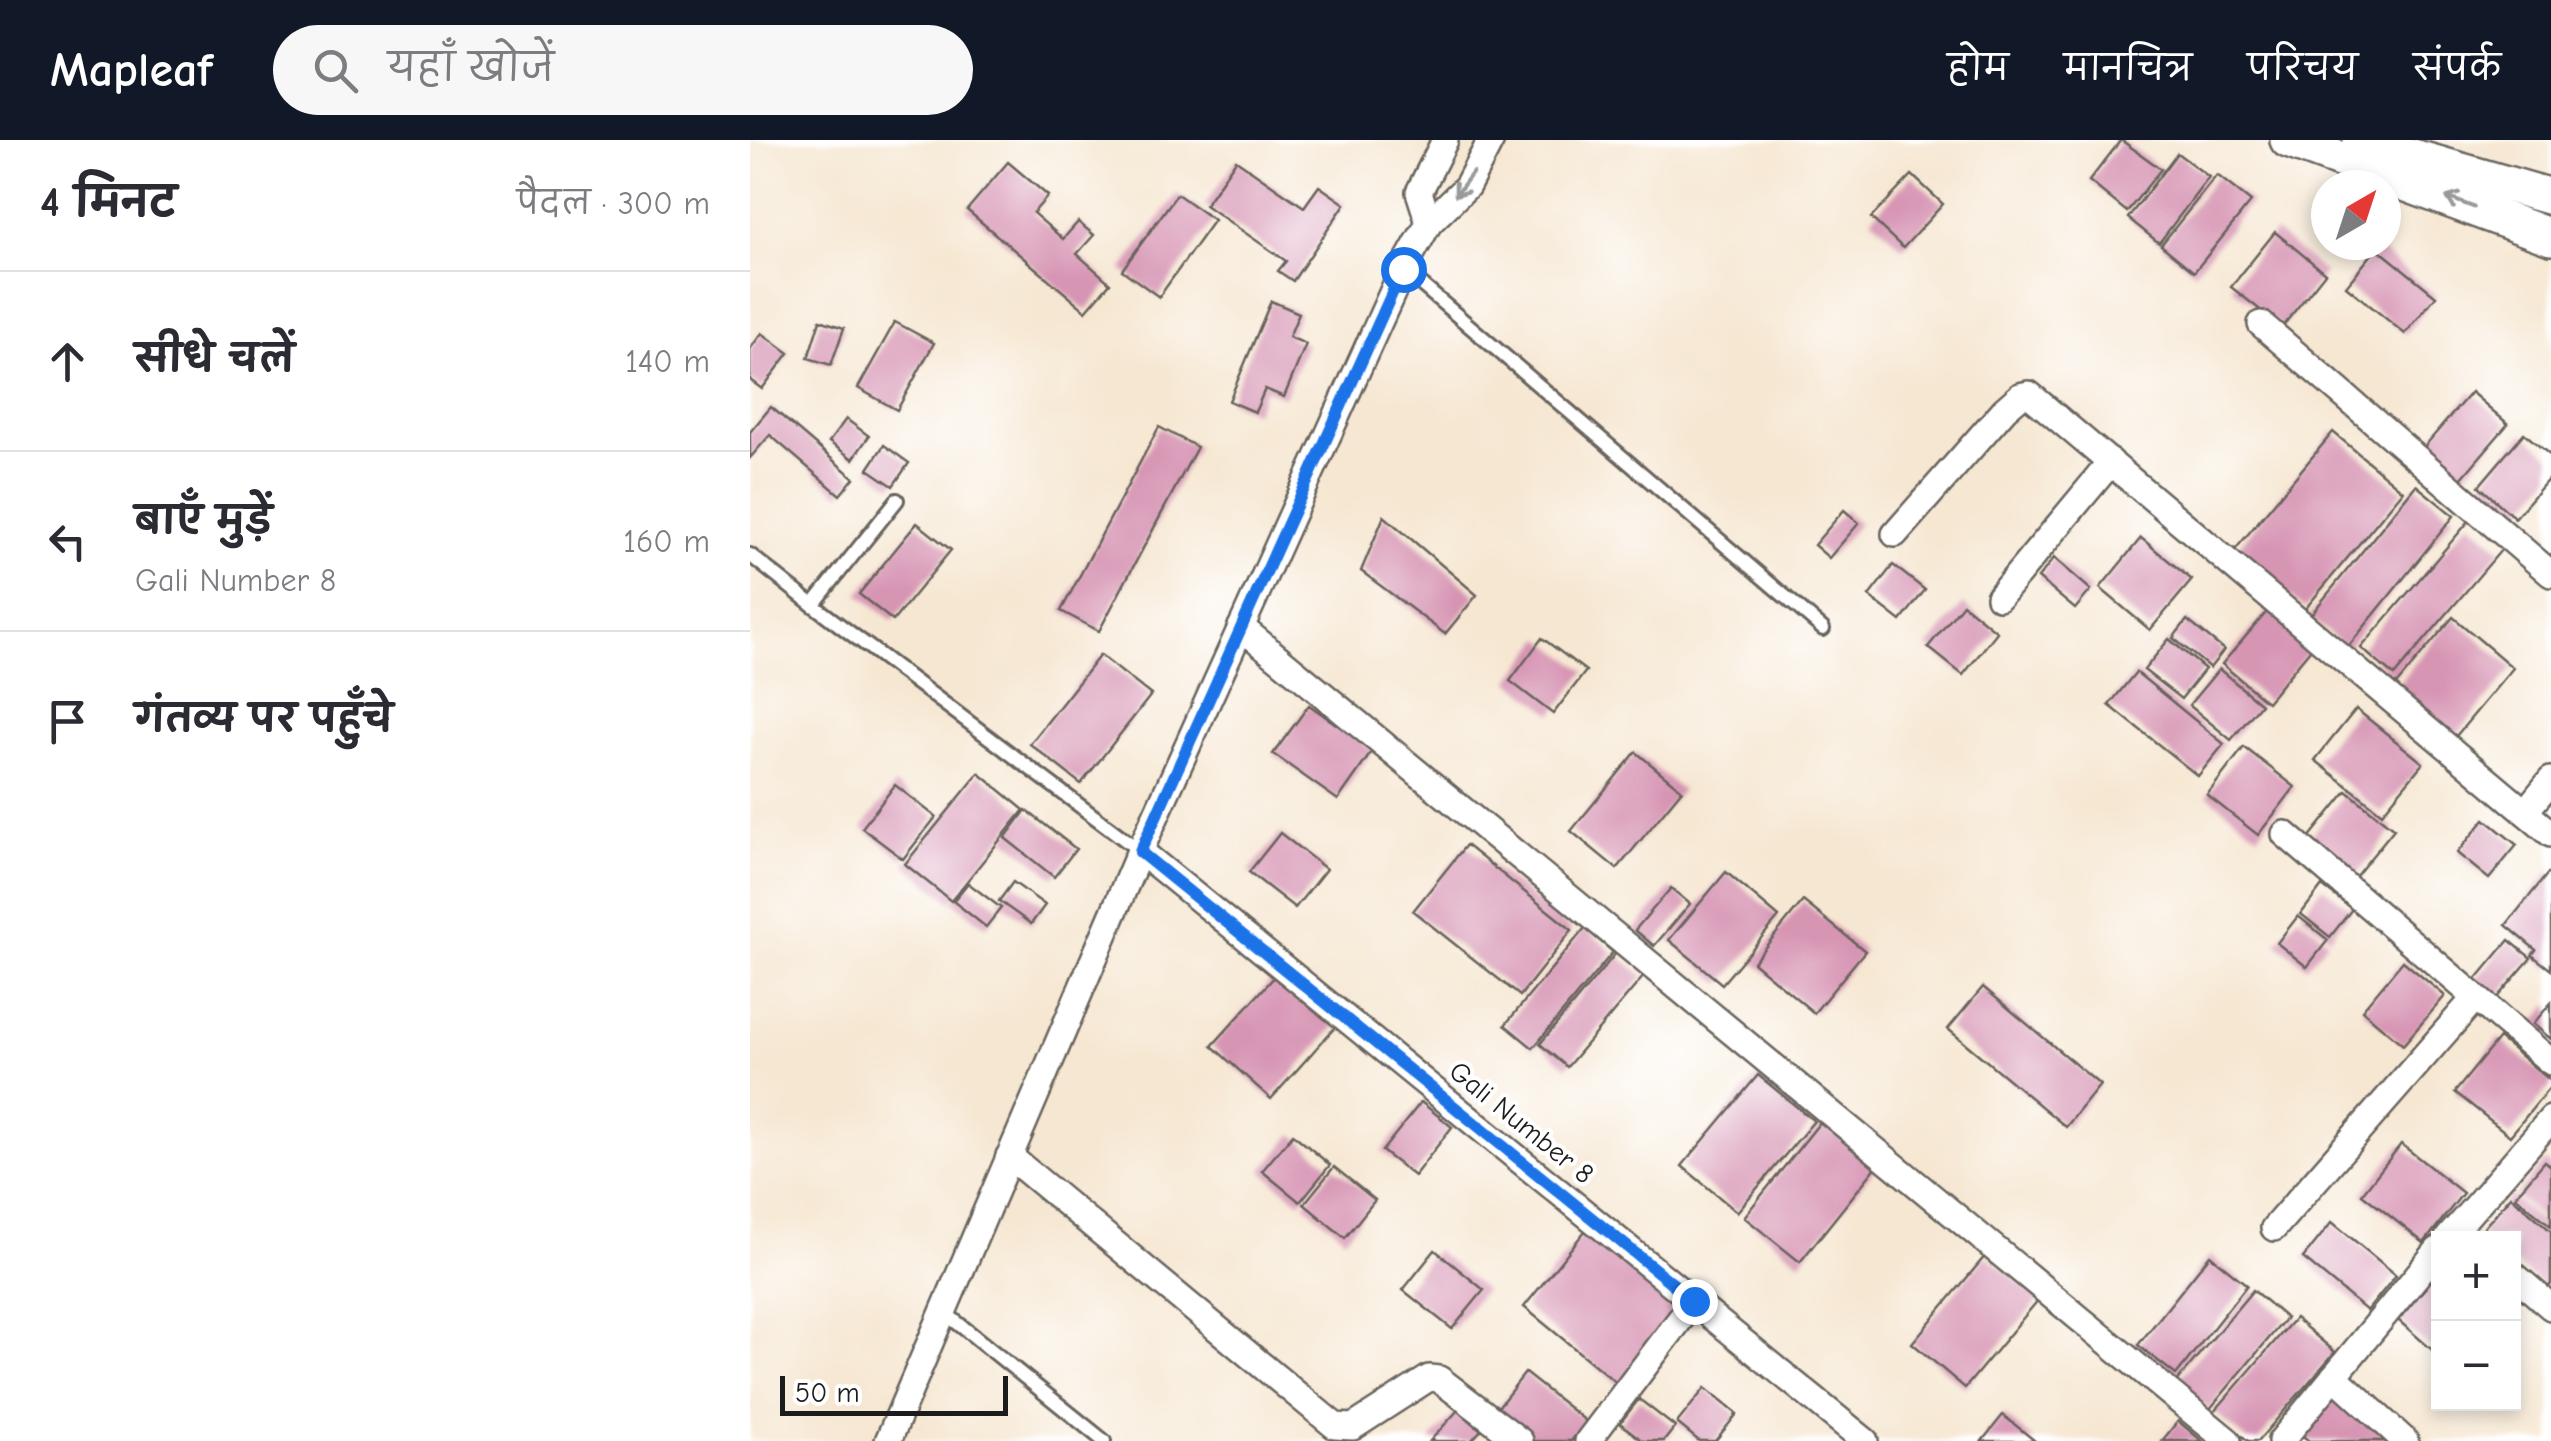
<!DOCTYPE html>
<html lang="hi">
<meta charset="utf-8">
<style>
body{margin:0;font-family:"Comic Neue","Playpen Sans Deva",sans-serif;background:#f7f7f7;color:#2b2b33}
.controls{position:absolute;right:30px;bottom:30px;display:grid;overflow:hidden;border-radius:0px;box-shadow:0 5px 15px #0003}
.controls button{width:90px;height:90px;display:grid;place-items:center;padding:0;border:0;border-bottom:2px solid #e1e1e2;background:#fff;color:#2b2b33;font:50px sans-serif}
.compass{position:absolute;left:1561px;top:30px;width:90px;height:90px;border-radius:50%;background:#fff;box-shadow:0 5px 15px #0003;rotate:39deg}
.scale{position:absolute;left:30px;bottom:25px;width:228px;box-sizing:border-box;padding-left:10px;border:5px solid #1c1c1c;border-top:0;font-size:28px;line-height:35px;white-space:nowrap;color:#1c1c1c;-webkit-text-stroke:8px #fff;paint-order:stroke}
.stop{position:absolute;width:30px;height:30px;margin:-22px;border:8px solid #1a73e8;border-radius:50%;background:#fff}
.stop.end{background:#1a73e8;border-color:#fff;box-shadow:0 2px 10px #0008}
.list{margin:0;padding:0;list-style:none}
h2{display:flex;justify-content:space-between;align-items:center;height:130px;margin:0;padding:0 40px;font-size:42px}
h2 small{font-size:32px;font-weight:400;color:#7c7c81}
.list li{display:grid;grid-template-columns:65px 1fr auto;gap:30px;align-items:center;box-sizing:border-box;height:180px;padding:0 40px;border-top:2px solid #e1e1e2}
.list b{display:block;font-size:38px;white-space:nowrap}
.list p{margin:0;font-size:32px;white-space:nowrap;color:#7c7c81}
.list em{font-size:32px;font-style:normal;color:#7c7c81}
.icon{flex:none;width:55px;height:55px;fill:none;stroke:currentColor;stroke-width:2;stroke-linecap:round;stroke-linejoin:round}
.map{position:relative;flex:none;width:1801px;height:1301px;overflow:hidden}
header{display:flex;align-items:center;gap:60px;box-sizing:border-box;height:140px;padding:0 50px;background:#111827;color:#fff}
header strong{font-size:48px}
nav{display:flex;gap:55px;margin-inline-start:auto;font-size:35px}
.search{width:700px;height:90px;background:#f7f7f7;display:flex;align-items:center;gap:25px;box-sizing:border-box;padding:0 35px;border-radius:55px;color:#7c7c81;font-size:38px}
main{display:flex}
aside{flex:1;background:#fff}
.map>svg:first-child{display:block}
.building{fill:#d795b4}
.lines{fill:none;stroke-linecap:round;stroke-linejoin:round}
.lane-casing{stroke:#68635c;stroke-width:18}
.street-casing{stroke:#68635c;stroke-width:30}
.secondary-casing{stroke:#68635c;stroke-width:40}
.lane{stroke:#fff;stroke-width:12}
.street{stroke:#fff;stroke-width:25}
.secondary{stroke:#fff;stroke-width:35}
.oneway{stroke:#999}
.route{stroke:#1a73e8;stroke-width:12}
.labels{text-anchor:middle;stroke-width:8;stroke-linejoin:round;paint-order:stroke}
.street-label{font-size:28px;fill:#1c1c1c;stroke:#fff}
</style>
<header>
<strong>Mapleaf</strong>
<div class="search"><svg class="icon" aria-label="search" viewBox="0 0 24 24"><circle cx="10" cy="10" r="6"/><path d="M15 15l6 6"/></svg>यहाँ खोजें</div>
<nav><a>होम</a><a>मानचित्र</a><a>परिचय</a><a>संपर्क</a></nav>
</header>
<main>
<aside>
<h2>4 मिनट<small>पैदल · 300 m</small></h2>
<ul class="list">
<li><svg class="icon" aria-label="ahead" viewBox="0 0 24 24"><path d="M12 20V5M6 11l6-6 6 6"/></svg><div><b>सीधे चलें</b></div><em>140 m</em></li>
<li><svg class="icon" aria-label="left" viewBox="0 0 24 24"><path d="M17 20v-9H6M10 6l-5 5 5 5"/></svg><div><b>बाएँ मुड़ें</b><p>Gali Number 8</p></div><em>160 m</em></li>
<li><svg class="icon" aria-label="arrive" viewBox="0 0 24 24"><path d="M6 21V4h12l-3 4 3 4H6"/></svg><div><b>गंतव्य पर पहुँचे</b></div></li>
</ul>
</aside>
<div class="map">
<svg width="1801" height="1301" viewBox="0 0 1801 1301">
<rect width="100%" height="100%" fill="#fff"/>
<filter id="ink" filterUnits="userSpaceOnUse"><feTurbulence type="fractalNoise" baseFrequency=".01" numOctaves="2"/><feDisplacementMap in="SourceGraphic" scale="20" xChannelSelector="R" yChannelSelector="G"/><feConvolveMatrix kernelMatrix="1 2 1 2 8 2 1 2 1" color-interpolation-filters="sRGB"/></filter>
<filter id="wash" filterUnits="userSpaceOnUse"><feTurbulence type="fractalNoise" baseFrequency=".0048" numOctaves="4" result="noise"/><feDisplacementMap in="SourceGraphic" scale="40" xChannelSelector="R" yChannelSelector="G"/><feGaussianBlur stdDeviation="2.25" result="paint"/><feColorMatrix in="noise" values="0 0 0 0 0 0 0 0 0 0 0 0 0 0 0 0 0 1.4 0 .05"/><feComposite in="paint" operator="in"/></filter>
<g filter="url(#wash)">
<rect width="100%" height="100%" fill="#f6e7d2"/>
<g id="blocks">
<!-- building -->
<g class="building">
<polygon points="1371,0 1411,29 1377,72 1339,41"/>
<polygon points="1427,13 1459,37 1409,103 1378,78"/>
<polygon points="486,20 554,67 569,46 595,64 543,141 528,131 536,121 455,65"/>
<polygon points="258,22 298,56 283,73 313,99 328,82 344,95 327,114 360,143 336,171 217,70"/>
<polygon points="1162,35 1193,64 1153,108 1121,78"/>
<polygon points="1467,35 1501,62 1444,132 1411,105"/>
<polygon points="427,54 464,80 409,157 372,130"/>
<polygon points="1525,92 1575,133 1532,187 1481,147"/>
<polygon points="1627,108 1686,156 1655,194 1596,146"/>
<polygon points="521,161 549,173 539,197 556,204 534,257 515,249 505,272 479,261"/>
<polygon points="70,180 94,188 81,225 58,218"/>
<polygon points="145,182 184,203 147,270 108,248"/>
<polygon points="12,193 39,213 12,249 0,240 0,209"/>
<polygon points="1721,252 1758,284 1711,339 1674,307"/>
<polygon points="21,267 104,338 90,355 20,295 0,318 0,292"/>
<polygon points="96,279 119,296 103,319 79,302"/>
<polygon points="409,287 447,307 349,491 311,471"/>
<polygon points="1583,292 1653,351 1555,469 1484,411"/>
<polygon points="1774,293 1801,316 1801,336 1765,378 1729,346"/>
<polygon points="134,305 159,323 143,346 118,329"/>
<polygon points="1666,345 1704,376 1597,508 1559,477"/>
<polygon points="1094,370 1109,383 1079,418 1064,405"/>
<polygon points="634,376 727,455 695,494 611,431"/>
<polygon points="1719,381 1752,409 1644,536 1611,508"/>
<polygon points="167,383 201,410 143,481 109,454"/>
<polygon points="1391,398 1442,440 1400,490 1350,448"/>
<polygon points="1304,418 1341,450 1325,469 1288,438"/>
<polygon points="1143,425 1175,450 1151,481 1119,456"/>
<polygon points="1213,464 1247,492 1213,535 1178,507"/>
<polygon points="1521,467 1565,504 1517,562 1472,524"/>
<polygon points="1703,477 1763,528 1701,602 1641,551"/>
<polygon points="1437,480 1474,510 1460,528 1423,498"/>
<polygon points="792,498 836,531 803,574 760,541"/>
<polygon points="1419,499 1455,529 1431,559 1394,530"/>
<polygon points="350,515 401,555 331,644 280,604"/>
<polygon points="1469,529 1511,564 1481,600 1439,565"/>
<polygon points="1386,532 1474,604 1448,636 1359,565"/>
<polygon points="559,565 623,610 588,660 523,614"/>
<polygon points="1606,569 1673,623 1632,673 1565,620"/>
<polygon points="1494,607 1545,647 1508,695 1457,655"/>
<polygon points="886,612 932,650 867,729 821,691"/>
<polygon points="229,633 274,670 201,761 155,724"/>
<polygon points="145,645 186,677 153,719 112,688"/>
<polygon points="1597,651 1644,689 1601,742 1554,704"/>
<polygon points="276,670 326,709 304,737 255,698"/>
<polygon points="1735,679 1767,705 1739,739 1707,713"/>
<polygon points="530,693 576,729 545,768 499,732"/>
<polygon points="716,705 822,790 770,856 663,771"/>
<polygon points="976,732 1029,777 972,844 919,800"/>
<polygon points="1799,732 1801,734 1801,830 1782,815 1786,810 1756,785"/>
<polygon points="263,742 295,765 281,784 249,761"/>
<polygon points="218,743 251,768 236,787 203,761"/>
<polygon points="1572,746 1602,769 1580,797 1551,774"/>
<polygon points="921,748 940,764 904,806 885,790"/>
<polygon points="1053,761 1115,811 1064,873 1003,822"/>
<polygon points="1548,776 1578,800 1557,827 1527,803"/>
<polygon points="835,788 863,812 783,908 755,885"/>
<polygon points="1759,800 1781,818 1744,861 1723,843"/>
<polygon points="866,813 894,836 817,927 790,904"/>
<polygon points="1653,821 1695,856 1653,905 1612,870"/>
<polygon points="527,834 586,886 521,959 462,906"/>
<polygon points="1233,847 1350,945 1316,987 1198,889"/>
<polygon points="1801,863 1801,899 1783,884"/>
<polygon points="1749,898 1801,941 1801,946 1760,996 1705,952"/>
<polygon points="1008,935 1064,981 987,1072 932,1026"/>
<polygon points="671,962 702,987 664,1036 632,1011"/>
<polygon points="1071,981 1127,1026 1050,1122 994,1077"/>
<polygon points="543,994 580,1025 550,1062 512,1031"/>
<polygon points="1651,1004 1713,1053 1674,1103 1612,1054"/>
<polygon points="1795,1021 1801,1026 1801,1086 1765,1056"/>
<polygon points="584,1027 625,1060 595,1098 554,1064"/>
<polygon points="1761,1056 1801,1091 1801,1144 1796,1150 1764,1122 1764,1098 1737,1098 1730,1092"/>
<polygon points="1582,1082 1646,1135 1617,1171 1553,1118"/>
<polygon points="839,1086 935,1165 869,1245 774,1167"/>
<polygon points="685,1110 734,1150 702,1189 653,1150"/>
<polygon points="1236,1115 1289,1159 1215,1248 1162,1203"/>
<polygon points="1460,1115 1497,1145 1426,1235 1388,1205"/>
<polygon points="1688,1133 1688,1215 1648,1180"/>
<polygon points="1503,1150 1536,1178 1459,1270 1426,1242"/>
<polygon points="1545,1178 1585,1212 1508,1301 1498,1301 1464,1272"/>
<polygon points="775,1233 837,1282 821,1301 783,1301 745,1271"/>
<polygon points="1585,1246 1651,1301 1559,1301 1547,1291"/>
<polygon points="955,1248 987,1274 965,1301 949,1301 927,1283"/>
<polygon points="889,1259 925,1287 914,1301 893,1301 870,1283"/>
<polygon points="708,1270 731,1290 721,1301 680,1301"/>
<polygon points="1253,1275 1285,1301 1232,1301"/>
<polygon points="1428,1281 1452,1301 1412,1301"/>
</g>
</g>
</g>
<g filter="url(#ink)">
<use href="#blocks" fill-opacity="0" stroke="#68635c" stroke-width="2.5"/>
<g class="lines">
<defs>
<g id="lane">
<polyline points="653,129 1073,489"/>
<polyline points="0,415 63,465 147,360"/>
<polyline points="63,465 390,711"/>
<polyline points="194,1172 354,1301"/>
</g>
<g id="street">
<polyline points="679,83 669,52 695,0"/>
<polyline points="1511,184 1801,434"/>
<polyline points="1145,394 1255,269 1270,256 1279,254 1801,694"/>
<polyline points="1249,457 1361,322"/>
<polyline points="491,487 1478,1301"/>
<polyline points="1775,672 1801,640"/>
<polyline points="1535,694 1801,922"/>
<polyline points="390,711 1115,1301"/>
<polyline points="259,1016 585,1286 603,1287 679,1238 689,1239 770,1301"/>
<polyline points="1524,1088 1725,858"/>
<polyline points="1698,1098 1801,979"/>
<polyline points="1764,1135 1801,1167"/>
<polyline points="1584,1236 1655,1301"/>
<polyline points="138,1301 390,711 653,129 679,83 717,46 741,0"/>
<polyline points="838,1301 944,1161"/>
<polyline points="1531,1301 1688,1110"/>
</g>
<g id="secondary">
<polyline points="1538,0 1801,97"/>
<polyline points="1611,2 1801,57"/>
</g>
</defs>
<!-- lane casing -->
<use href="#lane" class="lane-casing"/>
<!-- street casing -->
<use href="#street" class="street-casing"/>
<!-- secondary casing -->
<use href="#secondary" class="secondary-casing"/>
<!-- lane -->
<use href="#lane" class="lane"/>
<!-- street -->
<use href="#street" class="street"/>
<!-- secondary -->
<use href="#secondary" class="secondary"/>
</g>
<!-- one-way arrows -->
<defs><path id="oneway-shaft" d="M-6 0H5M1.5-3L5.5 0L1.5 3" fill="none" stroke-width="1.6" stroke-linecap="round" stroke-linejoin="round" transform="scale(2.5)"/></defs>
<g class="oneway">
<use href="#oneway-shaft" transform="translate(714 44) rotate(127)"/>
<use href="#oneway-shaft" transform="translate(1710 62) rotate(-159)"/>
</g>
</g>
<g class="lines" filter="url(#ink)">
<!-- route -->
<polyline class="route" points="653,129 390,712 944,1161"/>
</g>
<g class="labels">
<!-- street labels -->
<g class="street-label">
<text transform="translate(772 982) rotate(39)" y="10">Gali Number 8</text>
</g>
</g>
</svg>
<div class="controls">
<button>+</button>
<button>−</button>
</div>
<svg class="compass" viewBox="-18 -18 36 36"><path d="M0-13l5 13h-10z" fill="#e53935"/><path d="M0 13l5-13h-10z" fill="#7c7c81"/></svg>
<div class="scale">50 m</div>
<div class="stop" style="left:653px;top:129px"></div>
<div class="stop end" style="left:944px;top:1161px"></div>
</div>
</main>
